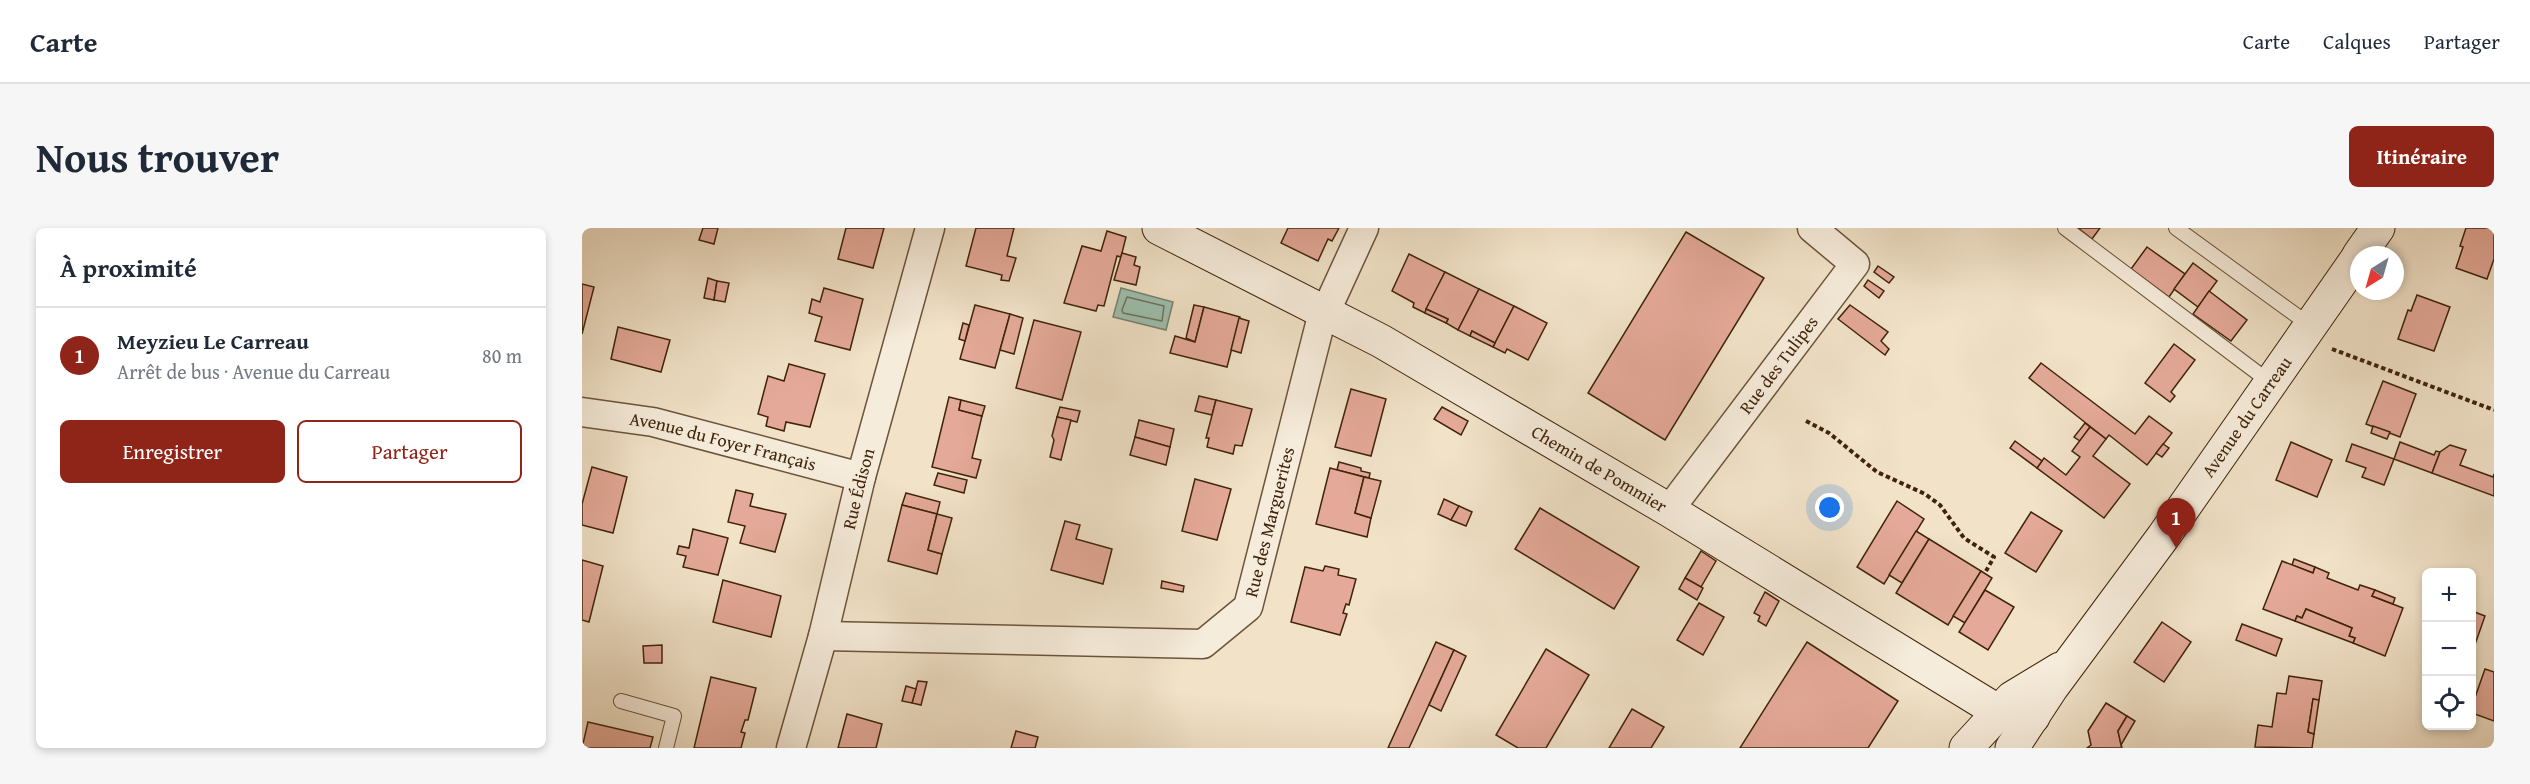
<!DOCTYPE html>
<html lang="fr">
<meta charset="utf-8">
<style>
body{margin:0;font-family:"Gentium Book Plus",serif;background:#f6f6f7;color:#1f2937}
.controls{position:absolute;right:18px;bottom:18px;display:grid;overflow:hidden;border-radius:9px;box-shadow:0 3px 9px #0003}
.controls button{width:54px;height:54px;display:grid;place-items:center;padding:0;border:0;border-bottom:2px solid #e0e1e3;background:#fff;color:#1f2937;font:30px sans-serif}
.compass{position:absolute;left:1768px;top:18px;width:54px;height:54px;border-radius:50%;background:#fff;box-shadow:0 3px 9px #0003;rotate:217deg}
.you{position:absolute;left:1248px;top:280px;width:21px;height:21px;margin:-15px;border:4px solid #fff;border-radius:50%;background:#1a73e8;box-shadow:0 0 0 9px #1a73e833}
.badge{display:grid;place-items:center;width:39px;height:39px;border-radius:50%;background:#8f2418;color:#fff;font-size:20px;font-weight:700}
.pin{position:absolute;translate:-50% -50px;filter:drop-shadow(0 2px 3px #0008)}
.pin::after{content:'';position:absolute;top:32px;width:21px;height:18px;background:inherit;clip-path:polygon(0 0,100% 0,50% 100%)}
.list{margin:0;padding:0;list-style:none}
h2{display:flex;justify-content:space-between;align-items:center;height:78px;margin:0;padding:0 24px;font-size:26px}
h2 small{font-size:20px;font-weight:400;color:#747a83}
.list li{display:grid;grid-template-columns:39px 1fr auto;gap:18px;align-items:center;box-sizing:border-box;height:96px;padding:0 24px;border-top:2px solid #e0e1e3}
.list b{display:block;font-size:22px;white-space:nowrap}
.list p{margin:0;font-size:20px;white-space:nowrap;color:#747a83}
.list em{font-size:20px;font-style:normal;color:#747a83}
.actions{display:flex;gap:12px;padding:18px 24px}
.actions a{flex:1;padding:14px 0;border:2px solid #8f2418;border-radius:9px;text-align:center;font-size:21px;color:#8f2418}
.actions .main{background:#8f2418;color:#fff}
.icon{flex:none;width:33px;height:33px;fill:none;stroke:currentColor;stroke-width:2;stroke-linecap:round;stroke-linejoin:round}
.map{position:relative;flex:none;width:1912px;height:520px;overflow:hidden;border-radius:9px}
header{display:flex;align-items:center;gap:36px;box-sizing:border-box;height:84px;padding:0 30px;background:#fff;border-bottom:2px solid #e0e1e3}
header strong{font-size:28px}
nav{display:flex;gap:33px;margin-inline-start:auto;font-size:21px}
.intro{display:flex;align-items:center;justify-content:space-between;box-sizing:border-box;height:144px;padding:0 36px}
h1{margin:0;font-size:42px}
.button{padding:15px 27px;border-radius:9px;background:#8f2418;color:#fff;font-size:21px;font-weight:700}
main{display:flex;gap:36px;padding:0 36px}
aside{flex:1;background:#fff;border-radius:9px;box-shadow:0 3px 9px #0003}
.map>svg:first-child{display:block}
.water{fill:#9cbfaf;stroke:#77816d;stroke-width:1.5}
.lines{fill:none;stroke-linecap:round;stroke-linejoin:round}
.shore{stroke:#6e725c;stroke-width:1.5}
.building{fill:#e4a998;stroke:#40240a;stroke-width:1.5}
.lane-casing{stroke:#6c543a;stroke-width:16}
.street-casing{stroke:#6c543a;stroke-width:31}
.secondary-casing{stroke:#40240a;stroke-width:35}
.path{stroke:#40240a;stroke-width:4;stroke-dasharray:4.5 3;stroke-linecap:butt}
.lane{stroke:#f6ecdb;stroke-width:14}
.street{stroke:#f6ecdb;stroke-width:28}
.secondary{stroke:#f6ecdb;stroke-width:33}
.labels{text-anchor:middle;stroke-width:4.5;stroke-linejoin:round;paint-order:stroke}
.street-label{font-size:18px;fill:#40240a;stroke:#f6ecdb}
</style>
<header>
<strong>Carte</strong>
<nav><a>Carte</a><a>Calques</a><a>Partager</a></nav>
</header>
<div class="intro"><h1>Nous trouver</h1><a class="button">Itinéraire</a></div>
<main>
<aside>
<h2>À proximité<small></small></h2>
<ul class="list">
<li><span class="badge">1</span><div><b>Meyzieu Le Carreau</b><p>Arrêt de bus · Avenue du Carreau</p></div><em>80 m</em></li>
</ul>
<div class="actions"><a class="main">Enregistrer</a><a>Partager</a></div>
</aside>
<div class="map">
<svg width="1912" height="520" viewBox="0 0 1912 520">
<rect width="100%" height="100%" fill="#f1e2c8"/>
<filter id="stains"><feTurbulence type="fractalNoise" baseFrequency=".00333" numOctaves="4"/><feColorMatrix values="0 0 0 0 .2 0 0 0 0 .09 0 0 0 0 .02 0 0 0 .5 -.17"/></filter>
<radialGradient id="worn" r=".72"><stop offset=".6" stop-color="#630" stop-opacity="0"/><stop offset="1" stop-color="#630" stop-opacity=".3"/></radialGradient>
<!-- water -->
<polygon class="water" points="539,60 591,74 584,102 531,89"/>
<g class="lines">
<!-- shore -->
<polygon class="shore" points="545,69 582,78 580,93 541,85 540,82"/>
</g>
<!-- building -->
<g class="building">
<polygon points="121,0 136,0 132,16 117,12"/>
<polygon points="264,0 302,0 291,40 256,31"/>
<polygon points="394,0 432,0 425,28 434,30 427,53 419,52 420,47 384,38"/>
<polygon points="706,0 757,0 750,13 746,11 736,33 699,15"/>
<polygon points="1496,0 1518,0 1510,11"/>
<polygon points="1884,0 1912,0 1912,31 1905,51 1874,40 1881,19 1878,18"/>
<polygon points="525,3 544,9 539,29 535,28 522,78 516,77 514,83 482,75 500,18 519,23"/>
<polygon points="1104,4 1182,50 1083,212 1006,165"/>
<polygon points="1565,19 1603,46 1587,69 1549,41"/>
<polygon points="540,25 554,29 552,37 558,39 554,57 532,52"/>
<polygon points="827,26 863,44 843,85 831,79 832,75 810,63"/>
<polygon points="1611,35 1635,53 1616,79 1592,61"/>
<polygon points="1296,38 1312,49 1307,55 1292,44"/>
<polygon points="863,44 897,61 876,102 864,95 866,91 844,81"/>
<polygon points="126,50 135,53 132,72 122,70"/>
<polygon points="1286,52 1302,63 1297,70 1282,58"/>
<polygon points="135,53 147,55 143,74 132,72"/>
<polygon points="0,56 12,59 0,106"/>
<polygon points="242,60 281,71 268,122 233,113 240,89 227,85 230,71 238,74"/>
<polygon points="897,61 932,78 913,115 890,103 888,108 876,102"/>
<polygon points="1627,63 1665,92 1649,113 1611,86"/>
<polygon points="1835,67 1868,79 1852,123 1816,111 1826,82 1829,83"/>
<polygon points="393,77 428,86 413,140 378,131"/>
<polygon points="612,77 622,79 613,114 604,110"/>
<polygon points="1268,77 1306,104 1299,113 1307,121 1303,127 1256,91"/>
<polygon points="932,78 965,95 946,132 925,121 923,125 911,119"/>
<polygon points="622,79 658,89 645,139 588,125 593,108 613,114"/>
<polygon points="844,81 866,91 864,95 843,85"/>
<polygon points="428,86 441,90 432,126 418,122"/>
<polygon points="657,90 667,93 659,125 649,122"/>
<polygon points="452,92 499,104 480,172 434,160"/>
<polygon points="381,95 387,97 383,113 377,111"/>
<polygon points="36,99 88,112 79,144 29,131"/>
<polygon points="890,103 913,115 911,119 888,108"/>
<polygon points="1592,116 1613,132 1589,164 1593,168 1588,174 1563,155"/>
<polygon points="1459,135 1553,206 1567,188 1590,205 1565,237 1527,207 1524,211 1447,150"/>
<polygon points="207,136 243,146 228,199 204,194 202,203 184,198 186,189 176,186 186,148 202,153"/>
<polygon points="1801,153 1834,166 1818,209 1784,196"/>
<polygon points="769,161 804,171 789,228 753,219"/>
<polygon points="617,168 634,172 630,187 613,183"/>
<polygon points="367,169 379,172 377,182 400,188 390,230 399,232 394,250 350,239"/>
<polygon points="379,172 403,178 400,188 377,182"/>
<polygon points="634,172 670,181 660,218 653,217 651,226 625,219 627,210 624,210"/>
<polygon points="478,179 498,183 495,194 475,189"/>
<polygon points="860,179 886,193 879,207 852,191"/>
<polygon points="475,189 489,192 479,232 468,229 472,212 470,208"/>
<polygon points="557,192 592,201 588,219 553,209"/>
<polygon points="1503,195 1508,199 1498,213 1492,209"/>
<polygon points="1791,198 1808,204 1805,211 1789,205"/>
<polygon points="1508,199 1524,211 1511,228 1548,256 1522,290 1455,240 1462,230 1484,247 1498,229 1490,223"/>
<polygon points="553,209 588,219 584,237 548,227"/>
<polygon points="1433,213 1460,233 1455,240 1428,220"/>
<polygon points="1709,214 1750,232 1735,269 1694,252"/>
<polygon points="1818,214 1852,227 1854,223 1858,224 1850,245 1812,231"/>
<polygon points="1581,216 1587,220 1580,229 1574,225"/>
<polygon points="1770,216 1812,231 1802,257 1780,249 1784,240 1764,233"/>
<polygon points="1868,217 1884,222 1878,237 1911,249 1912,246 1912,268 1850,245 1858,224"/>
<polygon points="757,234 779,240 779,243 788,245 787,250 755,242"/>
<polygon points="10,239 45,249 31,305 0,297 0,276"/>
<polygon points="748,240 782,249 773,285 789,290 785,309 734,296"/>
<polygon points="356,245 385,252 382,265 352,257"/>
<polygon points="782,249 799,253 789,290 773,285"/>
<polygon points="613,251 649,261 635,312 600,303"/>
<polygon points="154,262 171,266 168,278 204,286 193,324 158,315 163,298 146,294"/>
<polygon points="324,265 358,274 355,286 320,277"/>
<polygon points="862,271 877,278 869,292 856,286"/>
<polygon points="1315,273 1342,291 1302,356 1275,339"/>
<polygon points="320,277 355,286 346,322 360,326 355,346 306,333"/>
<polygon points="877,278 890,284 884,298 869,292"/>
<polygon points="958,280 1057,339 1032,381 933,321"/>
<polygon points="1449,284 1480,303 1454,344 1423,325"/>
<polygon points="355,286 370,290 360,326 346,322"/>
<polygon points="483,293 498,297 494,311 530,321 521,356 469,342"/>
<polygon points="111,301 146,310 136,347 101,339 104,328 95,326 97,318 107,320"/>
<polygon points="1334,303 1347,311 1320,355 1307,347"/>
<polygon points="1347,311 1399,343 1366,397 1314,365"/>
<polygon points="1119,323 1134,333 1119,359 1103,350"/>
<polygon points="1712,331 1733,339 1731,345 1710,337"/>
<polygon points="0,332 21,338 7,394 0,392"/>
<polygon points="1700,333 1731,345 1733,339 1747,345 1745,350 1776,362 1778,357 1793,362 1790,368 1821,380 1803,428 1771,415 1773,410 1767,408 1770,400 1724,381 1720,390 1715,388 1713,393 1681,381"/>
<polygon points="743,338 757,341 756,347 774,351 767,377 764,376 761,385 765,386 758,407 709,394 723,339 741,343"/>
<polygon points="1399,343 1410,350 1383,395 1371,388"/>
<polygon points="1103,350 1121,360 1115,372 1097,361"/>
<polygon points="141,352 199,368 189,409 131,394"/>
<polygon points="580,353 602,358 601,364 579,360"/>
<polygon points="1403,362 1432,379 1406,422 1377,404"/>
<polygon points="1793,362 1813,370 1811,376 1790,368"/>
<polygon points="1183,364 1197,373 1184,398 1176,393 1178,388 1172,385"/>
<polygon points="1117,375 1142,389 1121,427 1095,412"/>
<polygon points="1724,381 1770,400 1767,408 1773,410 1771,415 1713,393 1715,388 1720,390"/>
<polygon points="1890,383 1903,388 1890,425"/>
<polygon points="1580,394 1609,414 1582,454 1552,434"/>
<polygon points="1660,396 1700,411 1694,428 1654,412"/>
<polygon points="854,414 872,422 827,520 806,520"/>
<polygon points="1225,414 1316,473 1286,520 1158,520"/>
<polygon points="80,417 80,435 62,435 61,418"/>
<polygon points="964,421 1007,447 964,520 936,520 914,507"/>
<polygon points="872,422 884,428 859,483 847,477"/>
<polygon points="1903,441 1912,444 1912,493 1890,485 1890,478"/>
<polygon points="1707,448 1740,453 1737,472 1731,471 1726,504 1732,506 1730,520 1673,519 1676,497 1690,499 1695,465 1704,466"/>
<polygon points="129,449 174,460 166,492 163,492 159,504 163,505 159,520 112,520"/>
<polygon points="336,453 345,454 339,477 330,475"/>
<polygon points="324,458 334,461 330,475 320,473"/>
<polygon points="1731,471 1737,472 1732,506 1726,504"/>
<polygon points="1524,475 1545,488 1536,503 1540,520 1505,520 1509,517 1506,503"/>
<polygon points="1050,481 1082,499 1069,520 1027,520"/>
<polygon points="265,486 300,496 294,520 256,520"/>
<polygon points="1545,488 1553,493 1539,517 1536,503"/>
<polygon points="6,494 71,509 68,520 0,520"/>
<polygon points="434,503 456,509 453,520 429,520"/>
</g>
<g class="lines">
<defs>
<g id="lane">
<polyline points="1483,0 1689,155"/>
<polyline points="1594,0 1729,98"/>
<polyline points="39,473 92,488 84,520"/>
</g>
<g id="street">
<path id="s1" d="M0,184L71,194L279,249"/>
<path id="s2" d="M1087,282L1273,36L1230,0"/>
<path id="s3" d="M241,408L621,416L666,379L738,96L782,0"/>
<path id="s4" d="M209,520L241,408L279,249L348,0"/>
</g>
<g id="secondary">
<path id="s5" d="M577,0L799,113L1087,282L1417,484L1430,490L1451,489"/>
<polyline points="1777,27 1796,0"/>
<polyline points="1384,520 1430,470 1478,441"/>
<path id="s6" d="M1430,520L1470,459L1581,309L1777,28"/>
</g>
</defs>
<!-- lane casing -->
<use href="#lane" class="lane-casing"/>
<!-- street casing -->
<use href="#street" class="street-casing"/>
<!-- secondary casing -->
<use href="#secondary" class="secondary-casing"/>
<!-- path -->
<g class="path">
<polyline points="1750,121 1912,182"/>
<polyline points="1224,193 1247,205 1295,244 1343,266 1358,277 1382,310 1412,329 1404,343"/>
</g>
<!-- lane -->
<use href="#lane" class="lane"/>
<!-- street -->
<use href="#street" class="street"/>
<!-- secondary -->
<use href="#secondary" class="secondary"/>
</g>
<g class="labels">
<!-- street labels -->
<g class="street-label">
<text dy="6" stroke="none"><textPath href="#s2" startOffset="182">Rue des Tulipes</textPath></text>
<text dy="6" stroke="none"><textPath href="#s6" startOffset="406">Avenue du Carreau</textPath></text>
<text dy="6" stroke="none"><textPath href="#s1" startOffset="144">Avenue du Foyer Français</textPath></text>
<text dy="6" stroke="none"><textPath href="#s5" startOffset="502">Chemin de Pommier</textPath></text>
<text dy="6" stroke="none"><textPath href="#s4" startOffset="268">Rue Édison</textPath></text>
<text dy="6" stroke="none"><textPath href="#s3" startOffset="526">Rue des Marguerites</textPath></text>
</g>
</g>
<rect width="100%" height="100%" filter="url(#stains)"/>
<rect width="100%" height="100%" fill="url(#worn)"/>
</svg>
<div class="controls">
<button>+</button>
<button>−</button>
<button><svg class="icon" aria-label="locate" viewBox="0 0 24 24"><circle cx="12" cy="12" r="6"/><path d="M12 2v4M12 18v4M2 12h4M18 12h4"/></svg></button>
</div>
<svg class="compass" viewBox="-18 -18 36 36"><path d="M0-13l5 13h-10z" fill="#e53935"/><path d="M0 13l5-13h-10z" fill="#747a83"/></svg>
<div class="you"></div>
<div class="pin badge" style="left:1594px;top:320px">1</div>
</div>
</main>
